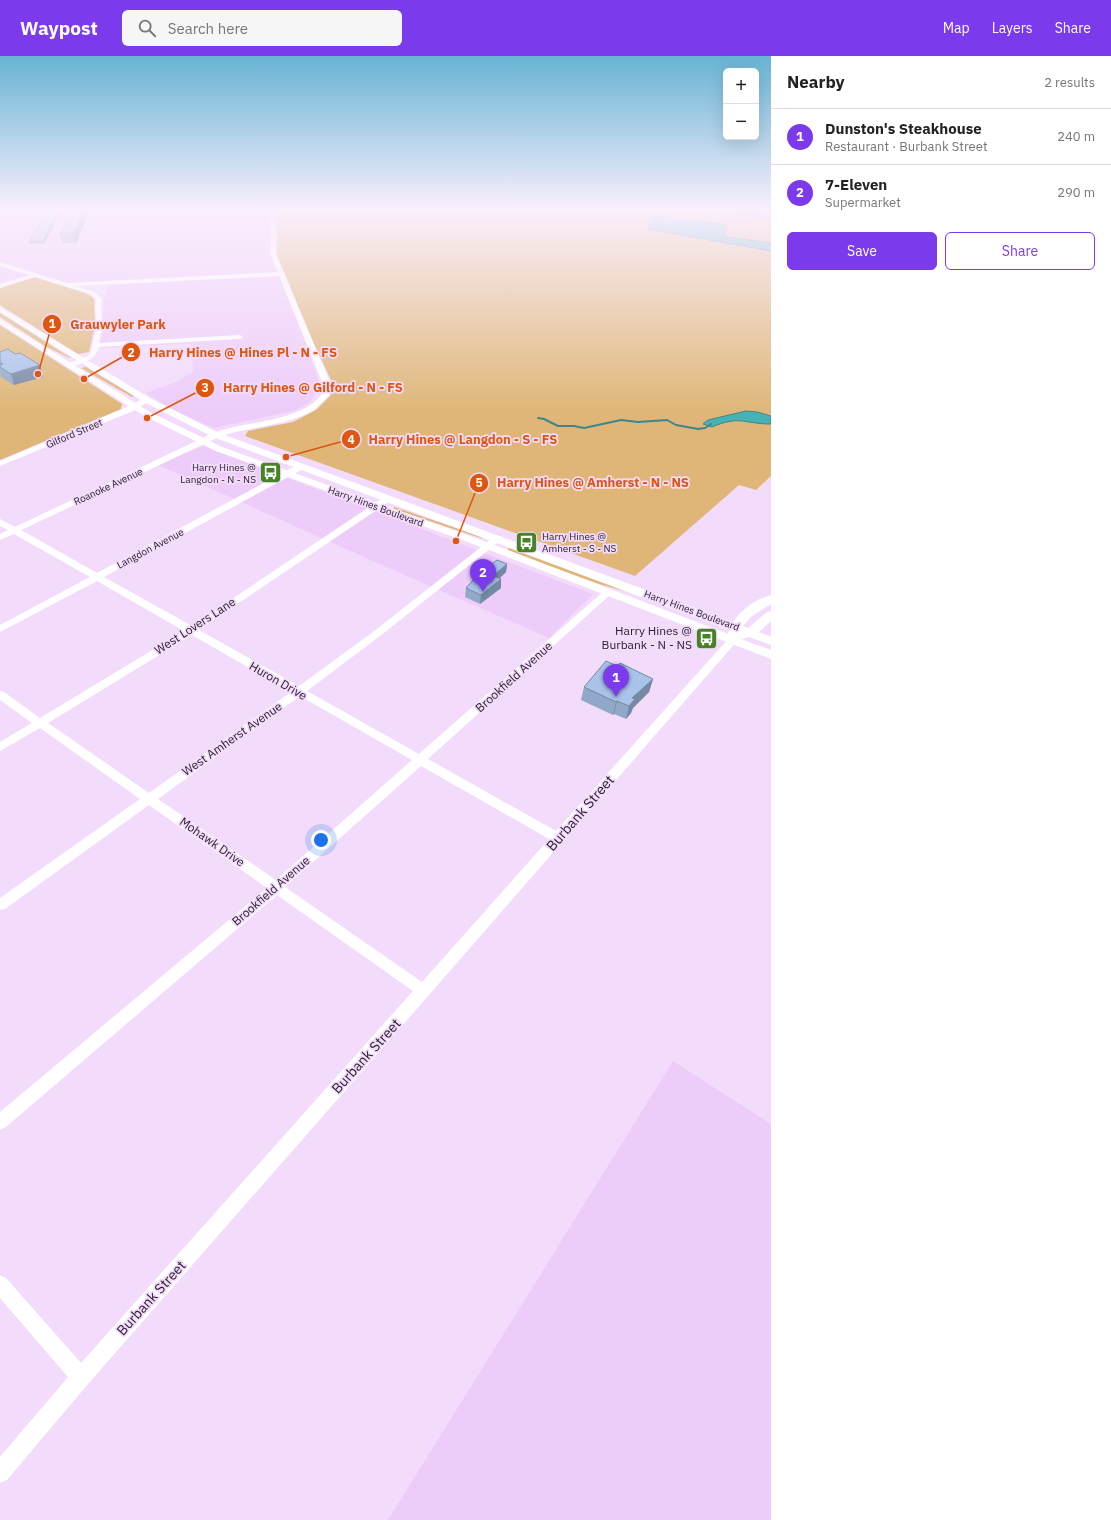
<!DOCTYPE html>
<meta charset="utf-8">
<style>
body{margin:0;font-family:"IBM Plex Sans",sans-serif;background:#f6f6f6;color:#222}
.controls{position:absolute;right:12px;top:12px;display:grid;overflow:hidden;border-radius:6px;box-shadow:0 4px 16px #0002}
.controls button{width:36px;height:36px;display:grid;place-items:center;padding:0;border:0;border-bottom:1px solid #e0e0e0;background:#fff;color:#222;font:20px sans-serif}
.you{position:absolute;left:321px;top:784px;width:14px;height:14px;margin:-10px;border:3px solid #fff;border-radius:50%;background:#1a73e8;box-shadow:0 0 0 6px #1a73e833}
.badge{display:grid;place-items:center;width:26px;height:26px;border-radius:50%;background:#7c3aed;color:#fff;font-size:13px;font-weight:700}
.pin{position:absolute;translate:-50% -33px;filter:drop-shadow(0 1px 2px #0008)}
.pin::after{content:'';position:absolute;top:21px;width:14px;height:12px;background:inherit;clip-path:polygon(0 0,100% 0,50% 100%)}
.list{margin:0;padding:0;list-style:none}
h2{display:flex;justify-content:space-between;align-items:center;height:52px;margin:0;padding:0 16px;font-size:17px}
h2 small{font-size:13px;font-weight:400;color:#767676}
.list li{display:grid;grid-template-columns:26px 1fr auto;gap:12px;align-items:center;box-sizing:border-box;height:56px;padding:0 16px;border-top:1px solid #e0e0e0}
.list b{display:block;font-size:15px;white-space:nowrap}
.list p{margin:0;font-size:13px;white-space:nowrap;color:#767676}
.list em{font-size:13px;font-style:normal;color:#767676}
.actions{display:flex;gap:8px;padding:12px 16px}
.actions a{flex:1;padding:9px 0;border:1px solid #7c3aed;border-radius:6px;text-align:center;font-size:14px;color:#7c3aed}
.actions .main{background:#7c3aed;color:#fff}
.icon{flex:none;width:22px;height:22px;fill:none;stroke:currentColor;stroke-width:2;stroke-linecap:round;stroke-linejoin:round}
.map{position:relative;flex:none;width:771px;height:1464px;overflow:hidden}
header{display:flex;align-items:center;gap:24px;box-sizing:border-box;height:56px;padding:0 20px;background:#7c3aed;color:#fff}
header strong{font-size:19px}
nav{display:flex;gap:22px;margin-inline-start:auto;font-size:14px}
.search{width:280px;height:36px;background:#f6f6f6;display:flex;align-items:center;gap:10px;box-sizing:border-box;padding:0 14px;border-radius:6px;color:#767676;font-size:15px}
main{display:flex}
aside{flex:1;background:#fff}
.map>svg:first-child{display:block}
.built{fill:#edccf9}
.green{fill:#dfb677}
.water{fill:#46b2b4;stroke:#3e868c}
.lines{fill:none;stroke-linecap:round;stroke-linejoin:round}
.stream-far1{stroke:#3e868c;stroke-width:1.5}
.stream{stroke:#3e868c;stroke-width:2}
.minor{fill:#fff;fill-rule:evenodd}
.major{fill:#fff;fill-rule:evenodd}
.wall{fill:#91a8c8}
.shaded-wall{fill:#7688a3}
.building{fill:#a9c3e9;stroke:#7688a3}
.labels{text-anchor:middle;stroke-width:3.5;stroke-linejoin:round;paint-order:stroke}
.far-street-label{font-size:10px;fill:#2c2130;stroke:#f3dcfb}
.far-poi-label{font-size:10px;fill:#2c2130;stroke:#f3dcfb;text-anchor:end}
.street-label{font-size:12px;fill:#2c2130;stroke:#f3dcfb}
.poi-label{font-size:12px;fill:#2c2130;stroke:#f3dcfb;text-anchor:end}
.near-street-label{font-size:14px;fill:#2c2130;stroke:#f3dcfb}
.leader{fill:none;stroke:#df560e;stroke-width:1.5}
.callout-dot{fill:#df560e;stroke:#f3dcfb;stroke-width:1.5}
.mark-label{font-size:12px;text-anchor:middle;font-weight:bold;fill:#fff}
.callout-label{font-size:13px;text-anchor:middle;font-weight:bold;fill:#df560e;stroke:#f3dcfb;stroke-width:3.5;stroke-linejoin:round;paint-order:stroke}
</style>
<header>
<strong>Waypost</strong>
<div class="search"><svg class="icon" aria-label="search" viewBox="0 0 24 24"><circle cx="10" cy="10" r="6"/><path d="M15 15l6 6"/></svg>Search here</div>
<nav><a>Map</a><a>Layers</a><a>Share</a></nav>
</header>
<main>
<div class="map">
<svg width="771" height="1464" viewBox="0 0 771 1464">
<rect width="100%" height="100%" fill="#f3dcfb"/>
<!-- built -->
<g class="built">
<polygon points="0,152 278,152 277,200 316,292 307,293 319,326 315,338 309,347 294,355 214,372 173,354 146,337 176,326 193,316 191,288 100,292 104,243 110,229 64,230 37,222 0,232"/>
<polygon points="203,390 593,538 549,582 375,506 158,409"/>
<polygon points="673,1005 771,1068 771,1464 388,1464"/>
</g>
<!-- green -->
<g class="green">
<polygon points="278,152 742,152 771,157 771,420 756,434 739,429 635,520 245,380 248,375 293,366 316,354 331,339 332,326 309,277 286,220 277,200"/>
<polygon points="32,222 37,222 85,237 94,242 95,269 89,296 78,298 0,249 0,232"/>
<polygon points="0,257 71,302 69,302 45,290 0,261"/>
<polygon points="0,269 122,348 121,353 0,404"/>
<polygon points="86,311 134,340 132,341 81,312"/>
<polygon points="394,451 483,481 481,482 393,453"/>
<polygon points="509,492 629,536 599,528 507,495"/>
</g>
<!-- water -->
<g class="water">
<polygon points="654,160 724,168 727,170 724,177 727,181 771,187 771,195 648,173 651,162"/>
<path d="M746,355L757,356L771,360V368C744,368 740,359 712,371L703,368L708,364Z"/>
</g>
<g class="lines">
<!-- stream-far1 -->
<polyline class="stream-far1" points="677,152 732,156 771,162"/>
<!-- stream -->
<polyline class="stream" points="538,362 544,363 558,370 574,370 584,372 621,364 638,366 667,364 676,369 698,373 705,372 711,368"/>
<!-- minor -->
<g class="minor">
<path d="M271,152H275L276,198L330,326L329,340C324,344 320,349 315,353C291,370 248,370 219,381L21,474L97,517L297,409H303V413L104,521L192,570L384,441H390L391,443L390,445L199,574L299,630L373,576L495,480H501L502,482L501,484L380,580L307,635L419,698L605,534H611L613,536L611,538L428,703L556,775L729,582H737L738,584L429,939L88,1328L7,1424L0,1427V1401L68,1321L0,1242V1219L6,1222L81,1307L413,935L277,839L6,1071L0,1074V1056L267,832L149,749L5,853L0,854V842L140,743L40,672L0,695V686L32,667L0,644V635L4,636L40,662L184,575L97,525L0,576V569L90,521L14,478L0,484V478L8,474L0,470V463L15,471L213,377C244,366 280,367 309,350C314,347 318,342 322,338V326L279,220L77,230L94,236L102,243L101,254L103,269L99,287L240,279L243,281L240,283L99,291C96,304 81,308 69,311L67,310V308L88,300L91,296L97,269L95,254L96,243L90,238L35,221L0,232V228L29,219L0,210V206L67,227L278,216L270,198ZM192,579L291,636L149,737L48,667ZM300,640L412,704L276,824L158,743ZM421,710L549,783L422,926L285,831Z"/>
<polygon points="144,342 147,342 151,344 133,355 0,410 0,405 127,351"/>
</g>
<!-- major -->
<path class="major" d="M0,251L150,342L219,377L733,566C741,554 756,543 771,539V548L752,560L743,570L748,572L767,556L771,555V565L759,576L771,581V589L749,581L743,583L738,582L771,594V603L484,492L216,395L144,360L0,268V263L150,356L222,391L492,488L728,578L729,574L213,381L144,346L0,256Z"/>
</g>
<!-- wall -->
<g class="wall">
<polygon points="61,154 44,188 30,188 29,186"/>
<polygon points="89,156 76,187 62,187 60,178"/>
<polygon points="0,296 15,298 40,309 43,321 14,329 1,321 0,317"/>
<polygon points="507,508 506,516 500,522 501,532 480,548 465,541 466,532 473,525 473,523"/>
<polygon points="617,610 653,623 649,636 633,652 631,657 626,663 614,658 613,659 581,644 584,631"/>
</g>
<!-- shaded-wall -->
<g class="shaded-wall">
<polygon points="60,152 61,152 61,154 44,188 43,185"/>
<polygon points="85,152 89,152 89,156 76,187 74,177"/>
<polygon points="40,309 43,321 14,329 11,318"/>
<polygon points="507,508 506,516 492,529 493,520"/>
<polygon points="501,523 501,532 480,548 481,539"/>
<polygon points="653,623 649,636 633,652 631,657 626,663 629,650 632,642"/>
<polygon points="617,645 614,658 613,659 616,646"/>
</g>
<!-- building -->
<g class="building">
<polygon points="50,152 60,152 43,185 29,186 47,155"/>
<polygon points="73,152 85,152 74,177 60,178"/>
<polygon points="8,293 15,298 20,297 40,309 11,318 0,311 0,309 3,308 0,306 0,296"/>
<polygon points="497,504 507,508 493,520 501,523 481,539 466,532 474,523 473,523"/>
<polygon points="606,605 617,610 620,607 653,623 632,642 635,643 629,650 617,645 616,646 584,631"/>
</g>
<!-- sky -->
<linearGradient id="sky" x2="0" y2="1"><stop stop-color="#67b3d3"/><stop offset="0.43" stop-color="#faeffd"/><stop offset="1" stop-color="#faeffd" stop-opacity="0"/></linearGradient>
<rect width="771" height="357" fill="url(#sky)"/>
<!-- icons -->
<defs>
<symbol id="bus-square" viewBox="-11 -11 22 22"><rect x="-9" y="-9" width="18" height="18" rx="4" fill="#448425" stroke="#f3dcfb"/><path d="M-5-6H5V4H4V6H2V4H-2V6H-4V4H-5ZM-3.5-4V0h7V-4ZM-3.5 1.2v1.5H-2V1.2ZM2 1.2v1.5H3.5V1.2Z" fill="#fff"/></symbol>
</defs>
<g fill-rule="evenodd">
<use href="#bus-square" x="258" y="404" width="25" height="25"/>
<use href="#bus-square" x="514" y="474" width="25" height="25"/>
<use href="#bus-square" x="694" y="570" width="25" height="25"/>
</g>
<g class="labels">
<!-- far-street labels -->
<g class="far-street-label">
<text transform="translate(74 377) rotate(-23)" y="4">Gilford Street</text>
<text transform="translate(108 430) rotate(-25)" y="4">Roanoke Avenue</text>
<text transform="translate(376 450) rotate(20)" y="4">Harry Hines Boulevard</text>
<text transform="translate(150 492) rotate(-28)" y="4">Langdon Avenue</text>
<text transform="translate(692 554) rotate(20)" y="4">Harry Hines Boulevard</text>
</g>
<!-- far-poi labels -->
<g class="far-poi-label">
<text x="256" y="415">Harry Hines @<tspan x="256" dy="12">Langdon - N - NS</tspan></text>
<text x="542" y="484" text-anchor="start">Harry Hines @<tspan x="542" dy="12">Amherst - S - NS</tspan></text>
</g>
<!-- street labels -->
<g class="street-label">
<text transform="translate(195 570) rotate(-33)" y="4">West Lovers Lane</text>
<text transform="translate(514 621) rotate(-42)" y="4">Brookfield Avenue</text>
<text transform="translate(278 625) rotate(30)" y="4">Huron Drive</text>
<text transform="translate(232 683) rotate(-35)" y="4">West Amherst Avenue</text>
<text transform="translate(212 786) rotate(35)" y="4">Mohawk Drive</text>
<text transform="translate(271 835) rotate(-41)" y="4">Brookfield Avenue</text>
</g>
<!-- poi labels -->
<g class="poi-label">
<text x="692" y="579">Harry Hines @<tspan x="692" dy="14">Burbank - N - NS</tspan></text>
</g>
<!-- near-street labels -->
<g class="near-street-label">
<text transform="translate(580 757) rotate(-49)" y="5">Burbank Street</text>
<text transform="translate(366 1000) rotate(-48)" y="5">Burbank Street</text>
<text transform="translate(151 1242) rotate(-48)" y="5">Burbank Street</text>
</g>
</g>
<!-- callouts -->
<path class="leader" d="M38 318L52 268M84 323L131 296M147 362L205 332M286 401L351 383M456 485L479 427"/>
<g class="callout-dot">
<circle cx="38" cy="318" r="4"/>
<circle cx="84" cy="323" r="4"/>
<circle cx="147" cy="362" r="4"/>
<circle cx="286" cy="401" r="4"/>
<circle cx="456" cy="485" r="4"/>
<circle cx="52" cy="268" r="10"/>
<circle cx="131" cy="296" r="10"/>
<circle cx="205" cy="332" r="10"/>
<circle cx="351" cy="383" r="10"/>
<circle cx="479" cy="427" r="10"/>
</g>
<g class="mark-label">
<text x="52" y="272">1</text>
<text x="131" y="301">2</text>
<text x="205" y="336">3</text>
<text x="351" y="388">4</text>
<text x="479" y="431">5</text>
</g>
<g class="callout-label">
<text x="118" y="273">Grauwyler Park</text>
<text x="243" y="301">Harry Hines @ Hines Pl - N - FS</text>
<text x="313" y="336">Harry Hines @ Gilford - N - FS</text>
<text x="463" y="388">Harry Hines @ Langdon - S - FS</text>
<text x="593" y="431">Harry Hines @ Amherst - N - NS</text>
</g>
</svg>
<div class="controls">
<button>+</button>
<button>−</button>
</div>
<div class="you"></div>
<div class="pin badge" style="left:616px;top:641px">1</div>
<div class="pin badge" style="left:483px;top:536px">2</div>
</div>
<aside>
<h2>Nearby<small>2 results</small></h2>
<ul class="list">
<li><span class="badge">1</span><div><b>Dunston's Steakhouse</b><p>Restaurant · Burbank Street</p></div><em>240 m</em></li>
<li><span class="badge">2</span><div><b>7-Eleven</b><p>Supermarket</p></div><em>290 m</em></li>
</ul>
<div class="actions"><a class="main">Save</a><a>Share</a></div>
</aside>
</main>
